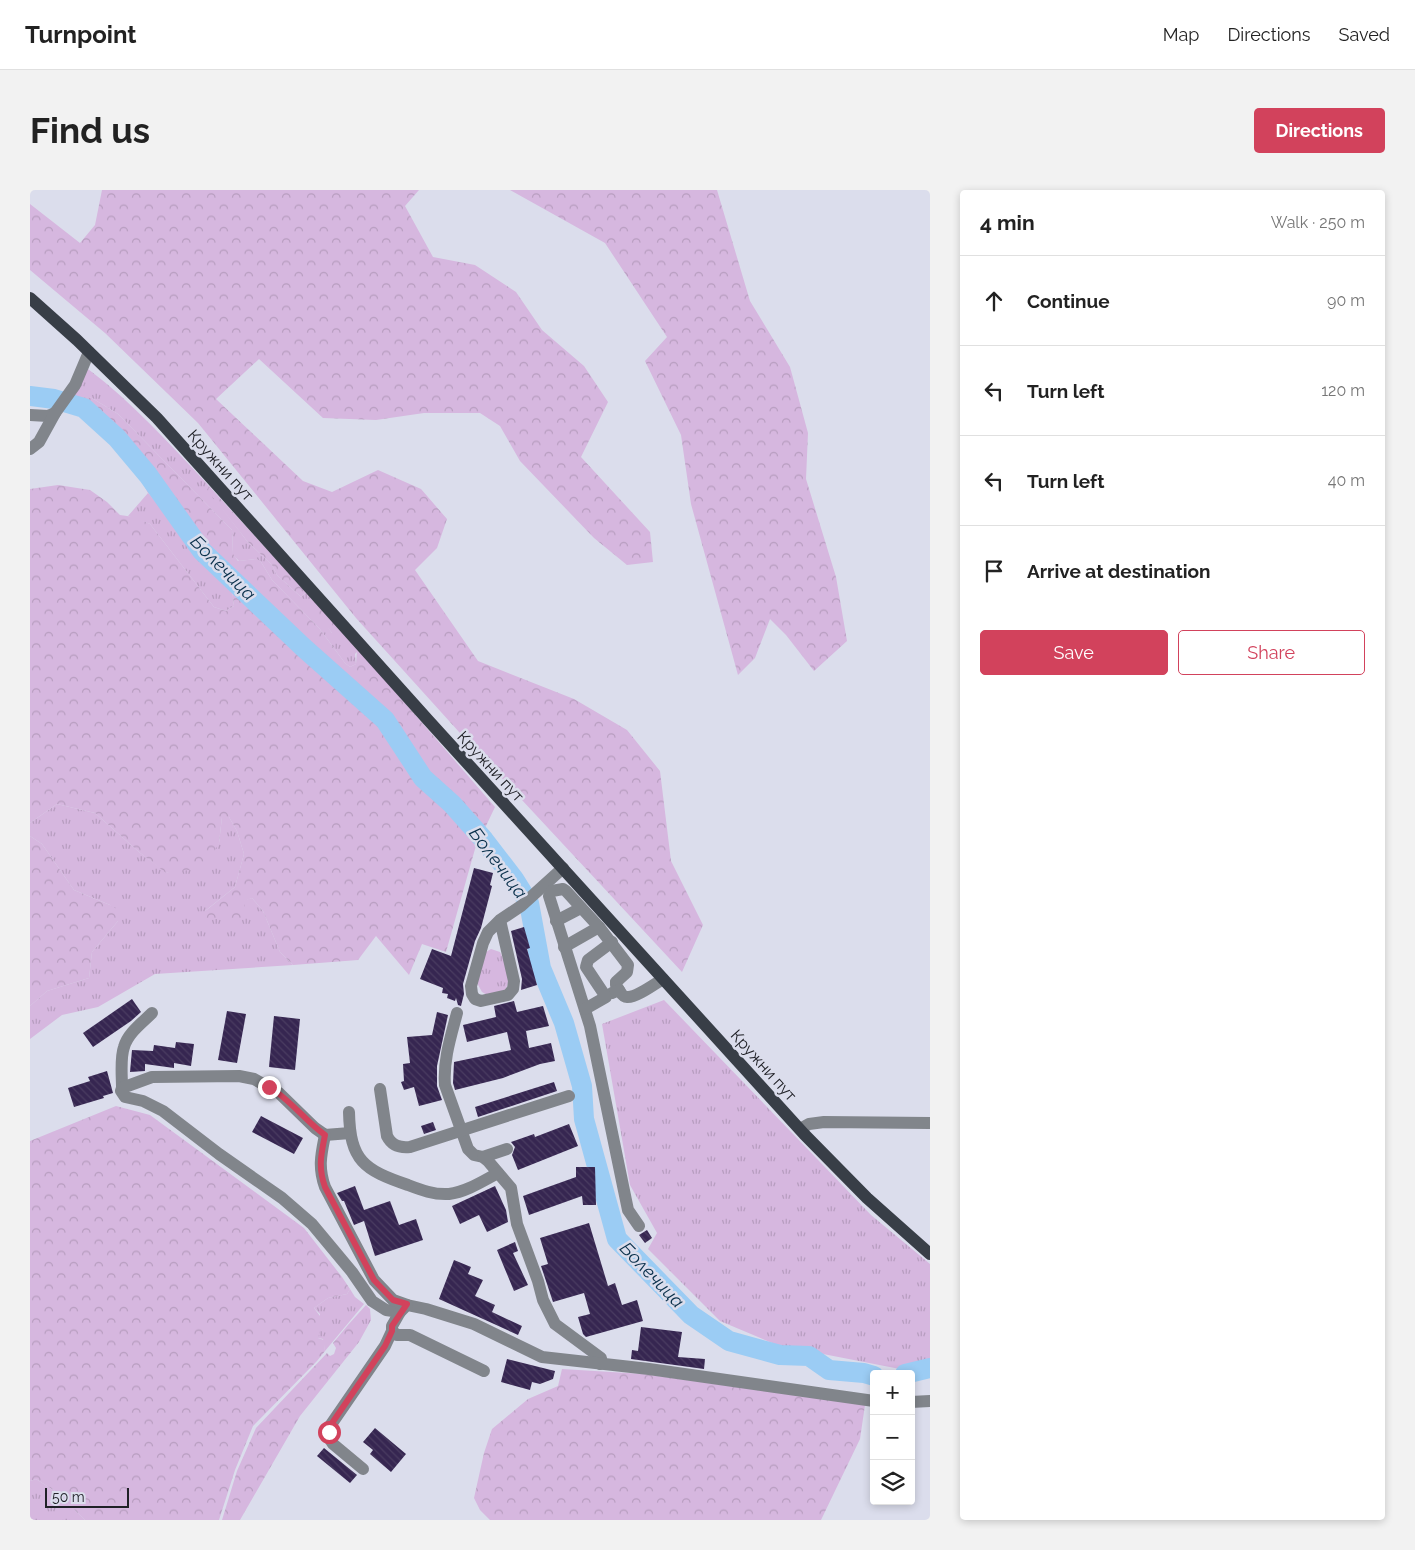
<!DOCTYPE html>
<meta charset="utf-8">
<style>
body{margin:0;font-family:Raleway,sans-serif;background:#f2f2f2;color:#222}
.controls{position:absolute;right:15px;bottom:15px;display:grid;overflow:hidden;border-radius:5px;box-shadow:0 2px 8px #0003}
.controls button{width:45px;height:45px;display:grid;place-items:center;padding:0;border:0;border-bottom:1px solid #e0e0e0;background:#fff;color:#222;font:25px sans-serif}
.scale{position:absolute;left:15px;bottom:12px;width:84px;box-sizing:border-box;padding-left:5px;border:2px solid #202127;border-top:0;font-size:14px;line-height:18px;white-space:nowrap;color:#202127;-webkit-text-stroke:4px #dbddec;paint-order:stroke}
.stop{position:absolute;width:15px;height:15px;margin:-11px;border:4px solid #d2425c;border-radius:50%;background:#fff}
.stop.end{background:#d2425c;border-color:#fff;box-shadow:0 1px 5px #0008}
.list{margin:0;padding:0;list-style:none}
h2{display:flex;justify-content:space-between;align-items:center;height:65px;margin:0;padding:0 20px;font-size:21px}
h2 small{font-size:16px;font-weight:400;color:#767676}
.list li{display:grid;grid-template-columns:32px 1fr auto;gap:15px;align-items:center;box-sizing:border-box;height:90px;padding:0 20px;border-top:1px solid #e0e0e0}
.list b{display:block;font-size:19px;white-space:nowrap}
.list em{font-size:16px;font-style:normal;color:#767676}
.actions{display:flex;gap:10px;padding:15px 20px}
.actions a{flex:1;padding:11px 0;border:1px solid #d2425c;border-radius:5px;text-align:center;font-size:18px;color:#d2425c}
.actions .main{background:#d2425c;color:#fff}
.icon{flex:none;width:28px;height:28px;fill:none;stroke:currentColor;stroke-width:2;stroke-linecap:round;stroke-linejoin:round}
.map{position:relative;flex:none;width:900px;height:1330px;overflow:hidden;border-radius:5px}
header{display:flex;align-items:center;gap:30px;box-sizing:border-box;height:70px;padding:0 25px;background:#fff;border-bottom:1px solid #e0e0e0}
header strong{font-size:24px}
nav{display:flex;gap:28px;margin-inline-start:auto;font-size:18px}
.intro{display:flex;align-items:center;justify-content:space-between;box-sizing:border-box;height:120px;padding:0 30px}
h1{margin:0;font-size:35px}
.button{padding:12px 22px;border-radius:5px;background:#d2425c;color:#fff;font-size:18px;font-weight:700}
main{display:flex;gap:30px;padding:0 30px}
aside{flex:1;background:#fff;border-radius:5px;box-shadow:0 2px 8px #0003}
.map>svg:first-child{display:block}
.grass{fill:url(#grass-tufts)}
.forest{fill:url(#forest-crowns)}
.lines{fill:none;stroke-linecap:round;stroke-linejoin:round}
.river{stroke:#9bccf4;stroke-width:20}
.building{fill:url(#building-back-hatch)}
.minor{stroke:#81858b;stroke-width:12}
.major{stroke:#383e47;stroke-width:12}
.route{stroke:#d2425c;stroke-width:6}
.labels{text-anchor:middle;stroke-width:5;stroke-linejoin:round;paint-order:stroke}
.street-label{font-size:16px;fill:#202127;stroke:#dbddec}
.water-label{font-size:18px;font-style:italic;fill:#082f4a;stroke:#dbddec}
</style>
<header>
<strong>Turnpoint</strong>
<nav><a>Map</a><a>Directions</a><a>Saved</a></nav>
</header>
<div class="intro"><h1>Find us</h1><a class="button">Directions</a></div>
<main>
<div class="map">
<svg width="900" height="1330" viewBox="0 0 900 1330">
<defs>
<pattern id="grass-tufts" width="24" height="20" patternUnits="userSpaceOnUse" patternTransform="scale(1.25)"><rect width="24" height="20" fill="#d6b7df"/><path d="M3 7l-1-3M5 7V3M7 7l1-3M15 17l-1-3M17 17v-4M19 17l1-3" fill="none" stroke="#b79dbf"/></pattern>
<pattern id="forest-crowns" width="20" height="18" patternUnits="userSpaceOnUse" patternTransform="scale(1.25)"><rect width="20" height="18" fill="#d6b7df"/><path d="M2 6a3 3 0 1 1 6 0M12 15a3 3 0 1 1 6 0" fill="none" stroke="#b79dbf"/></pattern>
<pattern id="building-back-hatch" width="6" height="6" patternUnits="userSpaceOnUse" patternTransform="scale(1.25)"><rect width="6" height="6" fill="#362651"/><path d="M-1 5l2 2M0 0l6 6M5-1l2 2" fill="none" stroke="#4a3c61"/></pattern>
</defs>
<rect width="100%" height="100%" fill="#dbddec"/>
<!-- grass -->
<g class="grass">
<path d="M58,179C103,213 141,255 179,296L178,300L217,351L242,375L247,385L271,407L276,402C287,414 292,430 302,443L310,440L329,460L325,464L326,474L320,477L315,473L289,438L242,390L231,372L226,369L209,371L203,365L202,340L88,224L62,208L54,207L49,221L33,219Z"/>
<polygon points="118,303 173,366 201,391 204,416 196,421 184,417 120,334 98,326"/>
<polygon points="27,614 65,623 109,662 137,683 189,653 192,627 199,627 207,641 214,664 205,697 175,721 222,708 233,721 250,762 263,775 125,784 68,817 32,825 0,849 0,816 17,801 59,788 62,762 88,731 80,715 44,700 12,654 0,646 0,633"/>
<path d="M461,759L470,762C476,774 483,787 475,800L457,805L452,802L447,793L456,762Z"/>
<polygon points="634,810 841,1025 900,1074 900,1173 875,1180 747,1155 690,1131 618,1059 627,1043 600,995 572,834"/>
<polygon points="320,1099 325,1107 334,1114 295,1161 293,1149 288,1148 290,1124 284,1118 298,1108 317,1104"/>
<polygon points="336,1115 340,1119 341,1130 329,1152 328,1136 318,1135"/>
<polygon points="6,1289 25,1301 55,1330 0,1330 0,1291"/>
</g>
<!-- forest -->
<g class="forest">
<polygon points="72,0 389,0 375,16 403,67 445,75 486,102 512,140 554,176 578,212 551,267 620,342 623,372 597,375 564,348 490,271 470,236 450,223 394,223 346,230 293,228 229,169 186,209 273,291 302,302 348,280 391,299 417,329 407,358 385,380 448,471 544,509 597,540 630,581 641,671 673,735 652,782 439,553 326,428 168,233 75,143 0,80 0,14 50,53 65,35"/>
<polygon points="480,0 687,0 720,111 760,177 778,243 776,289 806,387 817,451 784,481 756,445 740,429 725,468 708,485 661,314 651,245 615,171 637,147 575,53"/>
<polygon points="54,207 62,208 88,224 202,340 203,364 208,371 227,369 231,372 242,390 289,438 315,473 320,477 326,474 327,460 329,460 465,617 445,659 416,762 392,754 379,785 346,746 328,770 263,775 250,762 233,721 222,708 214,711 216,724 207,731 176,728 174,722 205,697 214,664 207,641 199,627 192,627 189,653 175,678 136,683 109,662 65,623 27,614 0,633 0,299 28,295 60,300 77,312 90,325 104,327 120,334 184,417 196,421 204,416 201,391 173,366 118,303 102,273 49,221"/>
<polygon points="179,296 276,402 271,407 247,385 242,375 217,351 177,300"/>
<polygon points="283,410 310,440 307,443 302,443 279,415"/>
<polygon points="0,646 12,654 44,700 80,715 90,721 88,731 62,762 59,788 17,801 0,816"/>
<polygon points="86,916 120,925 274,1038 312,1087 320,1099 317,1104 298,1108 284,1118 293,1130 288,1148 294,1150 295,1161 287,1171 223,1236 205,1280 189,1330 55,1330 25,1301 6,1289 0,1291 0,951"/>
<polygon points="327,1133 329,1134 329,1152 270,1226 210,1330 192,1330 207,1281 226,1238 297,1163 300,1166 304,1164 306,1158 303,1153 318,1135"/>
<polygon points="532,1179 614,1184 835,1215 830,1249 791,1330 460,1330 450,1320 444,1308 454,1263 462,1239 498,1209 528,1196"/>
</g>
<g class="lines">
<!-- river -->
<g class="river">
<polyline points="0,206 24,209 54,218 87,248 118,285 172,361 274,458 355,530 393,588 422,614 454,650 484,689 499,713 511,778 534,833 552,896 554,929 587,1049 661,1125 699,1151 750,1165 779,1166 799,1180 834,1183 844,1186"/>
<polyline points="875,1184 900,1178"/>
</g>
</g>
<!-- building -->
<g class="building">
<polygon points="444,678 463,683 460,695 462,696 451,738 445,751 433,794 434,804 431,816 428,815 426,808 425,811 417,808 418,804 412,803 413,798 390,789 402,759 421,766"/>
<polygon points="494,737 500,758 497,759 507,795 491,800 492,789 481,741"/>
<polygon points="102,809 111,822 101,831 63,857 53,843"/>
<polygon points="484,811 487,822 513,816 519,836 496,841 499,858 521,853 525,871 510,874 473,888 425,900 423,893 424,872 481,860 477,842 437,852 433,835 466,827 464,816"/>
<polygon points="197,821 216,824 207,873 188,870"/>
<polygon points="407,822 418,825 407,876 407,896 412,910 389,916 384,897 374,900 371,892 374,891 373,874 380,873 377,847 402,845"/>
<polygon points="244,826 270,829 265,880 239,877"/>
<polygon points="146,852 164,854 161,876 144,873 144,878 115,874 115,881 100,882 102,860 123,861 124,855 145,858"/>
<polygon points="77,881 83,903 73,906 74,908 44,917 38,898 60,891 58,887"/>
<polygon points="524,892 527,901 448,927 445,917"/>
<polygon points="231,926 273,948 264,964 222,942"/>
<polygon points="403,932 406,940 394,944 391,936"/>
<polygon points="539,934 548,956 488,980 482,965 485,957 481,952 504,944 505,947"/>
<polygon points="546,977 565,977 566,1015 553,1015 552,1006 499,1025 493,1006 546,987"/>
<polygon points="325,996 334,1020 360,1011 369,1035 386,1029 393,1050 345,1066 334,1031 324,1035 314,1011 312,1011 307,1003"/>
<polygon points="465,996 476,1020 478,1032 457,1042 449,1025 430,1034 422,1016"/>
<polygon points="559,1033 578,1096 585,1093 592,1115 607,1110 613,1131 556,1147 553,1144 548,1127 560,1124 554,1103 523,1112 511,1076 518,1074 510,1048"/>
<polygon points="617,1040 622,1048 615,1053 609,1045"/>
<polygon points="485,1052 488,1061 483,1063 498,1095 484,1101 467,1060"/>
<polygon points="424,1070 441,1077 438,1084 453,1090 445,1106 465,1115 462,1122 492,1136 488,1145 409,1109"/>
<polygon points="611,1137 652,1142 648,1167 675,1169 674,1179 601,1169 602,1160 608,1161"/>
<polygon points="477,1169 525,1181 523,1189 510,1194 502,1192 500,1200 471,1192"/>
<polygon points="345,1238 376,1264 361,1282 340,1264 343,1260 333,1252"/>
<polygon points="294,1258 327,1285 320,1293 287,1266"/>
</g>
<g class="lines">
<!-- minor -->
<g class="minor">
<polyline points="0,225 18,226 25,223"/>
<polyline points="0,259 9,252 25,223 45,195 59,162"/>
<polyline points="470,730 484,791 483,799 478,805 451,811 445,809 442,804 441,796 453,753 458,742 470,730 491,716 533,678"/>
<polyline points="526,731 551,718"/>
<polyline points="534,757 569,737"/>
<polyline points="589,800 586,795 586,792 597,782 598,775 569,737 536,701 533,699 522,701 519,706 560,836 598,1020 609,1036"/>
<path d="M582,803L589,800C591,803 593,807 597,807C606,808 626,793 633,789"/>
<polyline points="555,819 576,807 556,777 558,770 582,752"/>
<path d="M427,823C421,846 413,870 415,895L438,959L444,965L453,967L458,971L481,998L487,1034L508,1091L513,1110L525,1134L571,1168L570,1174"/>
<path d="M92,898C92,885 90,868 94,857C98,843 112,833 122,823"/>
<path d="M350,899L357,946C362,956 370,958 380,957L539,906"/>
<path d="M319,922C320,971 334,980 378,995C391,1000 404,1005 419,1004C436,1002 453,991 468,983"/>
<polyline points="770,939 779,934 794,932 900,933"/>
<polyline points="320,943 295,945 285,938 249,903 224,889 209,886 122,887 92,898 91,901 95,907 113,911 133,921 189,964 252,1008 282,1034 322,1082 342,1111 356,1120 370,1122 377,1115 396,1119 444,1134 512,1167 619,1179 844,1211"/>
<path d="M295,945C291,965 288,977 295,997L344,1090L363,1110L377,1115"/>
<polyline points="453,967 477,959"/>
<polyline points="370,1122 362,1136 362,1141 367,1145 380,1145 454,1181"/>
<polyline points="881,1212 900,1211"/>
<polyline points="333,1279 303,1254 299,1248 300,1236 355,1156 362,1141"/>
</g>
<!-- major -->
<polyline class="major" points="0,108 47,150 127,228 398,530 774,944 837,1008 900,1064"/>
</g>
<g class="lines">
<!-- route -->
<path class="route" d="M239,897C260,909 275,931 295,945C291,965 288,977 295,997L344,1090L363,1110L377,1114L362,1136V1141L355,1156L300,1236L299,1242"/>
</g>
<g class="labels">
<!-- street labels -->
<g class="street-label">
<text transform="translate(191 275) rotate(48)" y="6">Кружни пут</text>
<text transform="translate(461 576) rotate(47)" y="6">Кружни пут</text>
<text transform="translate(734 875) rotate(48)" y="6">Кружни пут</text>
</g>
<!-- water labels -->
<g class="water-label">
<text transform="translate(193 378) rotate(45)" y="6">Болечица</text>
<text transform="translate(468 673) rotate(53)" y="6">Болечица</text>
<text transform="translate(622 1085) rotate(46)" y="6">Болечица</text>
</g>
</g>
</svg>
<div class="controls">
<button>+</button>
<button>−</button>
<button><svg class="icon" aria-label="layers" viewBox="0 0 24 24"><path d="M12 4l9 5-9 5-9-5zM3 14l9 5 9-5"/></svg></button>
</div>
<div class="scale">50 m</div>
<div class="stop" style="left:299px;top:1242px"></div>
<div class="stop end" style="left:239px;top:897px"></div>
</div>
<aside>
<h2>4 min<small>Walk · 250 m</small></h2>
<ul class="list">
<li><svg class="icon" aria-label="ahead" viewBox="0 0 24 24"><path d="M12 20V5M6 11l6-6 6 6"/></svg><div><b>Continue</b></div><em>90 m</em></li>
<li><svg class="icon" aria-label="left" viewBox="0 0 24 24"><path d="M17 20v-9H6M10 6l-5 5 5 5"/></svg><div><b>Turn left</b></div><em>120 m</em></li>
<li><svg class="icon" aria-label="left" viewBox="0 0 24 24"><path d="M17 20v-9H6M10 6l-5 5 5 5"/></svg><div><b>Turn left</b></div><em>40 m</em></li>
<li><svg class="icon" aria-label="arrive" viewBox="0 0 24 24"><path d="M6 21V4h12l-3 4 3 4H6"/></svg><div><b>Arrive at destination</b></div></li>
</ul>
<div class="actions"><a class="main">Save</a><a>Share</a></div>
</aside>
</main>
